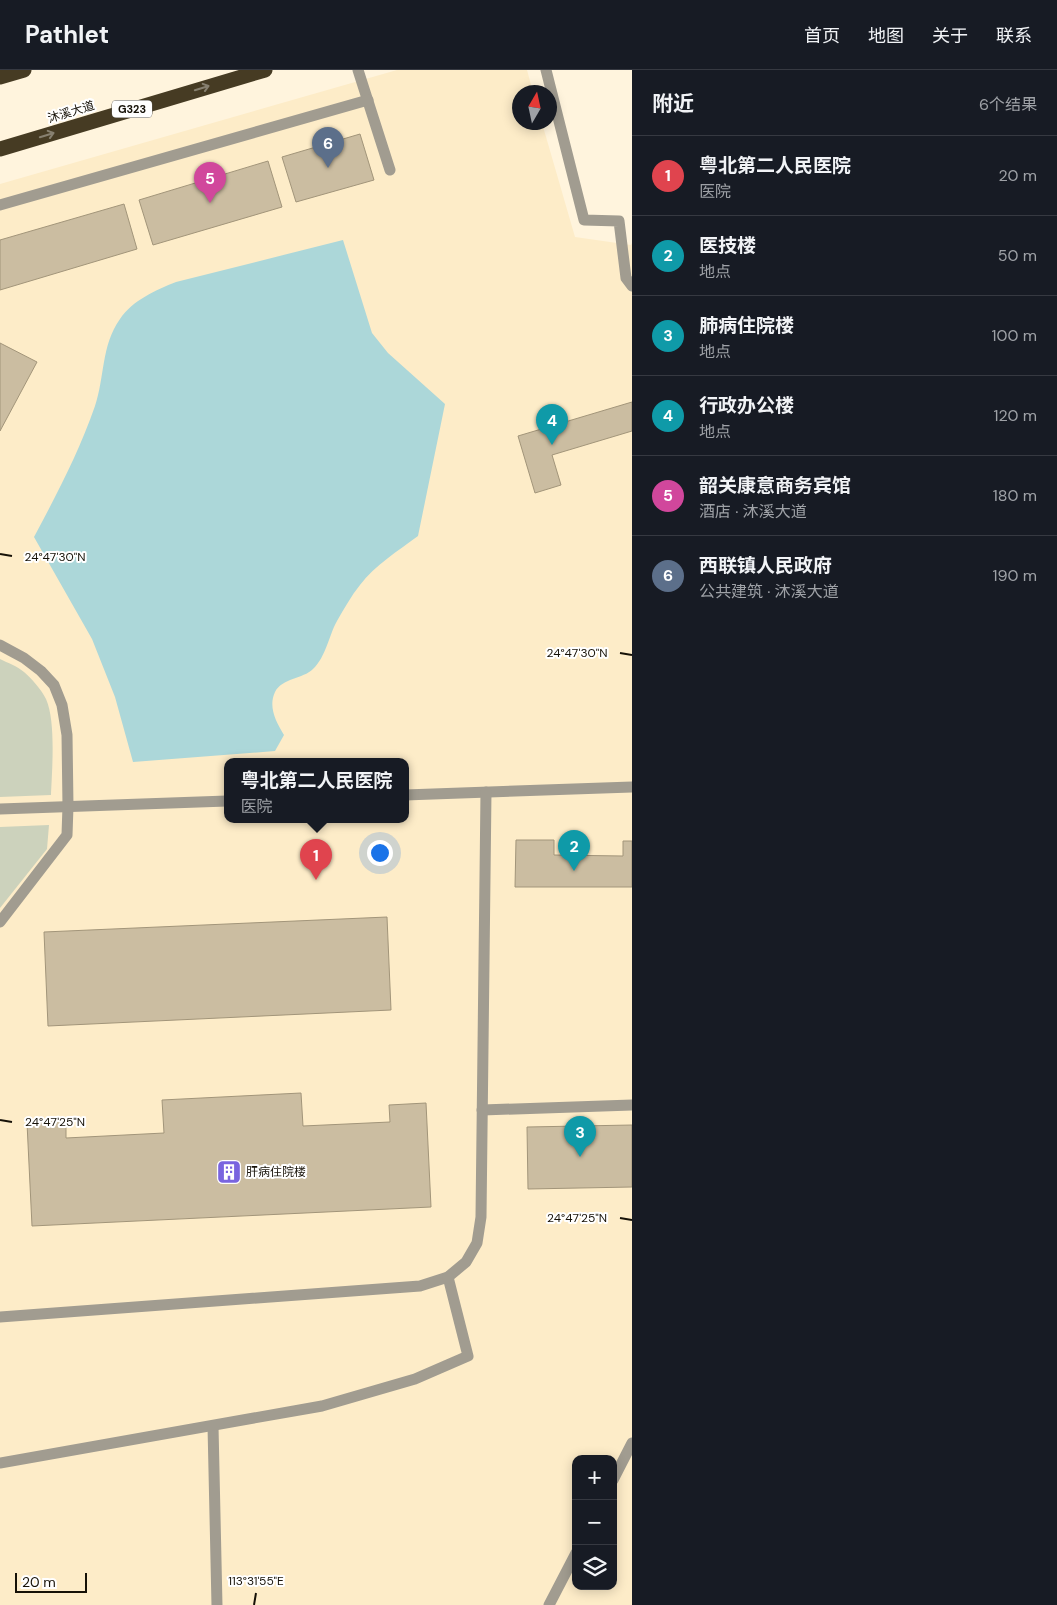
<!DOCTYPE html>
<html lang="zh">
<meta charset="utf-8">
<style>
body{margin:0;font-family:"DM Sans","Noto Sans SC",sans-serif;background:#242831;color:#f1f3f6}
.controls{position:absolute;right:15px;bottom:15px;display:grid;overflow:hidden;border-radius:10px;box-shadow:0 2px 12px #0003}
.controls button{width:45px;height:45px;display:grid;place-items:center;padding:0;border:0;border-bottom:1px solid #363941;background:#171b24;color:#f1f3f6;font:25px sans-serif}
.compass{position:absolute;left:512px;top:15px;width:45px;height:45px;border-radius:50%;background:#171b24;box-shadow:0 2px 12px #0003;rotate:9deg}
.scale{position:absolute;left:15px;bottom:12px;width:72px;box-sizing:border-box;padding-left:5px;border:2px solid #161107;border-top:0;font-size:14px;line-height:18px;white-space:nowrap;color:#161107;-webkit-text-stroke:4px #fff;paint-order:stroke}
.you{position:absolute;left:379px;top:782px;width:18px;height:18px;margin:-12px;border:4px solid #fff;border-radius:50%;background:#1a73e8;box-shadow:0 0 0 8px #1a73e833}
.badge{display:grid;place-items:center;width:32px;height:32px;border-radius:50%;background:#8c9099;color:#fff;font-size:16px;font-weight:700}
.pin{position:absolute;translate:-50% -41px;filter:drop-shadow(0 1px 2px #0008)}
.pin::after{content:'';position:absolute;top:26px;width:18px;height:15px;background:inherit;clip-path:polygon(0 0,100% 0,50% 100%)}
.popup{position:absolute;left:224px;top:688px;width:185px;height:65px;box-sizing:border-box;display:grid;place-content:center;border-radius:10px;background:#171b24;filter:drop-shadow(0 1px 4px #0005);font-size:16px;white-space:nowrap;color:#9ea1a6}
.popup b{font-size:19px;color:#f1f3f6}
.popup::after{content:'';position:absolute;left:50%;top:100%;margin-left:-10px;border:10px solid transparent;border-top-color:#171b24}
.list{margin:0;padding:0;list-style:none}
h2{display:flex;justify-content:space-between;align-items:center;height:65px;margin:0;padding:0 20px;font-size:21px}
h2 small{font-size:16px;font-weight:400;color:#9ea1a6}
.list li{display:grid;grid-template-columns:32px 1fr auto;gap:15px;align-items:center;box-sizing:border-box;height:80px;padding:0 20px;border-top:1px solid #363941}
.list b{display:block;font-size:19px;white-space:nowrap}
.list p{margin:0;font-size:16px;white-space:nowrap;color:#9ea1a6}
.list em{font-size:16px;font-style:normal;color:#9ea1a6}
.icon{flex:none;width:28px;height:28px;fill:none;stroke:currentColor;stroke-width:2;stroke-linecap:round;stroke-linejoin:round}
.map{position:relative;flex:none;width:632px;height:1535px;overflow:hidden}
header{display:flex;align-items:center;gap:30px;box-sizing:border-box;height:70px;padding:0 25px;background:#171b24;border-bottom:1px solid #363941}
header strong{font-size:24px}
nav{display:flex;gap:28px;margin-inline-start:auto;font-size:18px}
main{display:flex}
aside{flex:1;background:#171b24}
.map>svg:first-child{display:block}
.built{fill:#fdecc8;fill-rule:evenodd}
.green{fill:#ccd2bc}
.water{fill:#acd7d9}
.building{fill:#cbbda1;stroke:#a2957a}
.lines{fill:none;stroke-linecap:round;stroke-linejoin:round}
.lane{stroke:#a19c90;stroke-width:11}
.highway{stroke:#463b23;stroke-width:15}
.oneway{stroke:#878070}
.ticks{fill:none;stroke:#161107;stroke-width:2}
.labels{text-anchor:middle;stroke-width:4;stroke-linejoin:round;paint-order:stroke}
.shield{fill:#fff;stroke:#5c5851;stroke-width:1}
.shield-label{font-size:11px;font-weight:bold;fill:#161107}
.street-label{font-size:12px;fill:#161107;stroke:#fff}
.poi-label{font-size:12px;fill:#161107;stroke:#fff;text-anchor:start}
.ticks-label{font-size:12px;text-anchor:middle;fill:#161107;stroke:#fff;stroke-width:4;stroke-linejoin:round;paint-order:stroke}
</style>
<header>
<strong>Pathlet</strong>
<nav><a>首页</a><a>地图</a><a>关于</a><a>联系</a></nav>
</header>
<main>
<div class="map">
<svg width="632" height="1535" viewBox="0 0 632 1535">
<rect width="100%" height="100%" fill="#fff4dd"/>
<!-- built -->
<path class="built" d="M397,0H527L533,22H520V52L542,53L575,167L631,175L632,173V1535H0V114ZM227,691H405V749H227ZM576,1389H613V1516H576Z"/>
<!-- green -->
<g class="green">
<path d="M0,589C8,593 17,596 24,602C32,609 41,619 46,629C56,651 52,700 51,725L0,727Z"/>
<polygon points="49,755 47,779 0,838 0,757"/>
</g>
<!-- water -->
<path class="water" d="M343,170L372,263L388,283L445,334L418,466C398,481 375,495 360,515C351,526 344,539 337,551C329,565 326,587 313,599C303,609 282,608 275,622C268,637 276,652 284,665L275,681L133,692L115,627L92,569L34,467C57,424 79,382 95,336C105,306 101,276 120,249C133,230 156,220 176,212Z"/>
<!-- building -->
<g class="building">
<polygon points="360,64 374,110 296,132 282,87"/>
<polygon points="268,91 282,137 153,175 139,130"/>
<polygon points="124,134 137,179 0,220 0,170"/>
<polygon points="0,273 37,292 0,361"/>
<polygon points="632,332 632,361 552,385 561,415 535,423 518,366"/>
<polygon points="516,770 554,770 554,785 623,786 623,771 632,771 632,817 515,817"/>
<polygon points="387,847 391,940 48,956 44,862"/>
<polygon points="301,1023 303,1056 390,1052 389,1035 426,1033 431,1137 32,1156 27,1053 66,1051 66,1068 164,1063 162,1030"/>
<polygon points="632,1055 632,1117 528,1119 527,1057"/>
</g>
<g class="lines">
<!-- lane -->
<g class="lane">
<polyline points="358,0 390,100"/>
<polyline points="546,0 584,150 619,151 626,208 632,216"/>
<polyline points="0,135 368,30"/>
<polyline points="0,575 24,588 41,601 54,615 62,635 67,665 68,736 67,765 0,852"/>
<polyline points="405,725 632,717"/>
<polyline points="0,739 227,731"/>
<polyline points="482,1040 632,1035"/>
<polyline points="0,1247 420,1216 448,1207 466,1192 477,1173 481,1147 486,722"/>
<polyline points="213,1356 217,1535"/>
<polyline points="0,1393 322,1336 415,1309 468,1286 448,1207"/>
<polyline points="613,1410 632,1373"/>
<polyline points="549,1535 576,1483"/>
</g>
<!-- highway -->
<g class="highway">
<polyline points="0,7 24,0"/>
<polyline points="0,79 265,0"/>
</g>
</g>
<!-- one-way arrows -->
<defs><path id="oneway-shaft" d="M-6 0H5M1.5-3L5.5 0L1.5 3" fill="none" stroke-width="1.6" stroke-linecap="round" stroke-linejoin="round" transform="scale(1.25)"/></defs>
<g class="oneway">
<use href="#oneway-shaft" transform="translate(202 18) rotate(-17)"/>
<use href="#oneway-shaft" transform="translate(47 65) rotate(-17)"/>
</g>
<!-- ticks -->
<path class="ticks" d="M0,484L12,486M620,583L632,585M0,1050L12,1052M620,1148L632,1150M254,1535L256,1523"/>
<!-- icons -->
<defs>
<symbol id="building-square" viewBox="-11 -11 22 22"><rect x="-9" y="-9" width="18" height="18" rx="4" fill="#7964df" stroke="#fff"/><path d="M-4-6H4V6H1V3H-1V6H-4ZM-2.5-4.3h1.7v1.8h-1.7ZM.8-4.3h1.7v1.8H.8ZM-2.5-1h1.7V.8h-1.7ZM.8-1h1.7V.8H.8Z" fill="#fff"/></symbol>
</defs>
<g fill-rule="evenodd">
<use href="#building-square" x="215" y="1088" width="28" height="28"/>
</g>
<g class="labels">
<!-- shield labels -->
<rect class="shield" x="112" y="30.5" width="40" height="17" rx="4"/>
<g class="shield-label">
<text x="132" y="43">G323</text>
</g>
<!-- street labels -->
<g class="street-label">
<text transform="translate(71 42) rotate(-17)" y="4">沐溪大道</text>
</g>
<!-- poi labels -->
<g class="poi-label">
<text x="246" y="1106">肝病住院楼</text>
</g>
</g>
<g class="ticks-label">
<text x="55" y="491">24°47'30"N</text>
<text x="577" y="587">24°47'30"N</text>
<text x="55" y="1056">24°47'25"N</text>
<text x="577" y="1152">24°47'25"N</text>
<text x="256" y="1515">113°31'55"E</text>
</g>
</svg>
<div class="controls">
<button>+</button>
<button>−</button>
<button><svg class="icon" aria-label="layers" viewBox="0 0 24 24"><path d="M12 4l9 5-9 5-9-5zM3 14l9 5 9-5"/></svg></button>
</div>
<svg class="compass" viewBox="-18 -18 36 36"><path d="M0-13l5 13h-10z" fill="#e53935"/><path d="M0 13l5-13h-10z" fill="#9ea1a6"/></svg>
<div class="scale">20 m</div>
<div class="you"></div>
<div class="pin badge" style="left:316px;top:810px;background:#e0444e">1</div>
<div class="popup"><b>粤北第二人民医院</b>医院</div>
<div class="pin badge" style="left:574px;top:801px;background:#0f9aa8">2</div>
<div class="pin badge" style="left:580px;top:1087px;background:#0f9aa8">3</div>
<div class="pin badge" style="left:552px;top:375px;background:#0f9aa8">4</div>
<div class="pin badge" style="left:210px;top:133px;background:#d1479c">5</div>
<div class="pin badge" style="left:328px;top:98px;background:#5c6f8a">6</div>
</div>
<aside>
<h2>附近<small>6个结果</small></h2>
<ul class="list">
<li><span class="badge" style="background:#e0444e">1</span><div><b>粤北第二人民医院</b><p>医院</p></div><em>20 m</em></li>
<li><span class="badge" style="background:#0f9aa8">2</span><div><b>医技楼</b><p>地点</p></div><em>50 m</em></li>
<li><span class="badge" style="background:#0f9aa8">3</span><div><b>肺病住院楼</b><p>地点</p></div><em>100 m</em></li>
<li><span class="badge" style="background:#0f9aa8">4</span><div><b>行政办公楼</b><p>地点</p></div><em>120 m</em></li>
<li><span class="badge" style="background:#d1479c">5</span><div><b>韶关康意商务宾馆</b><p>酒店 · 沐溪大道</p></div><em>180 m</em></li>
<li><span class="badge" style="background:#5c6f8a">6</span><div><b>西联镇人民政府</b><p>公共建筑 · 沐溪大道</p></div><em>190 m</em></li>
</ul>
</aside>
</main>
